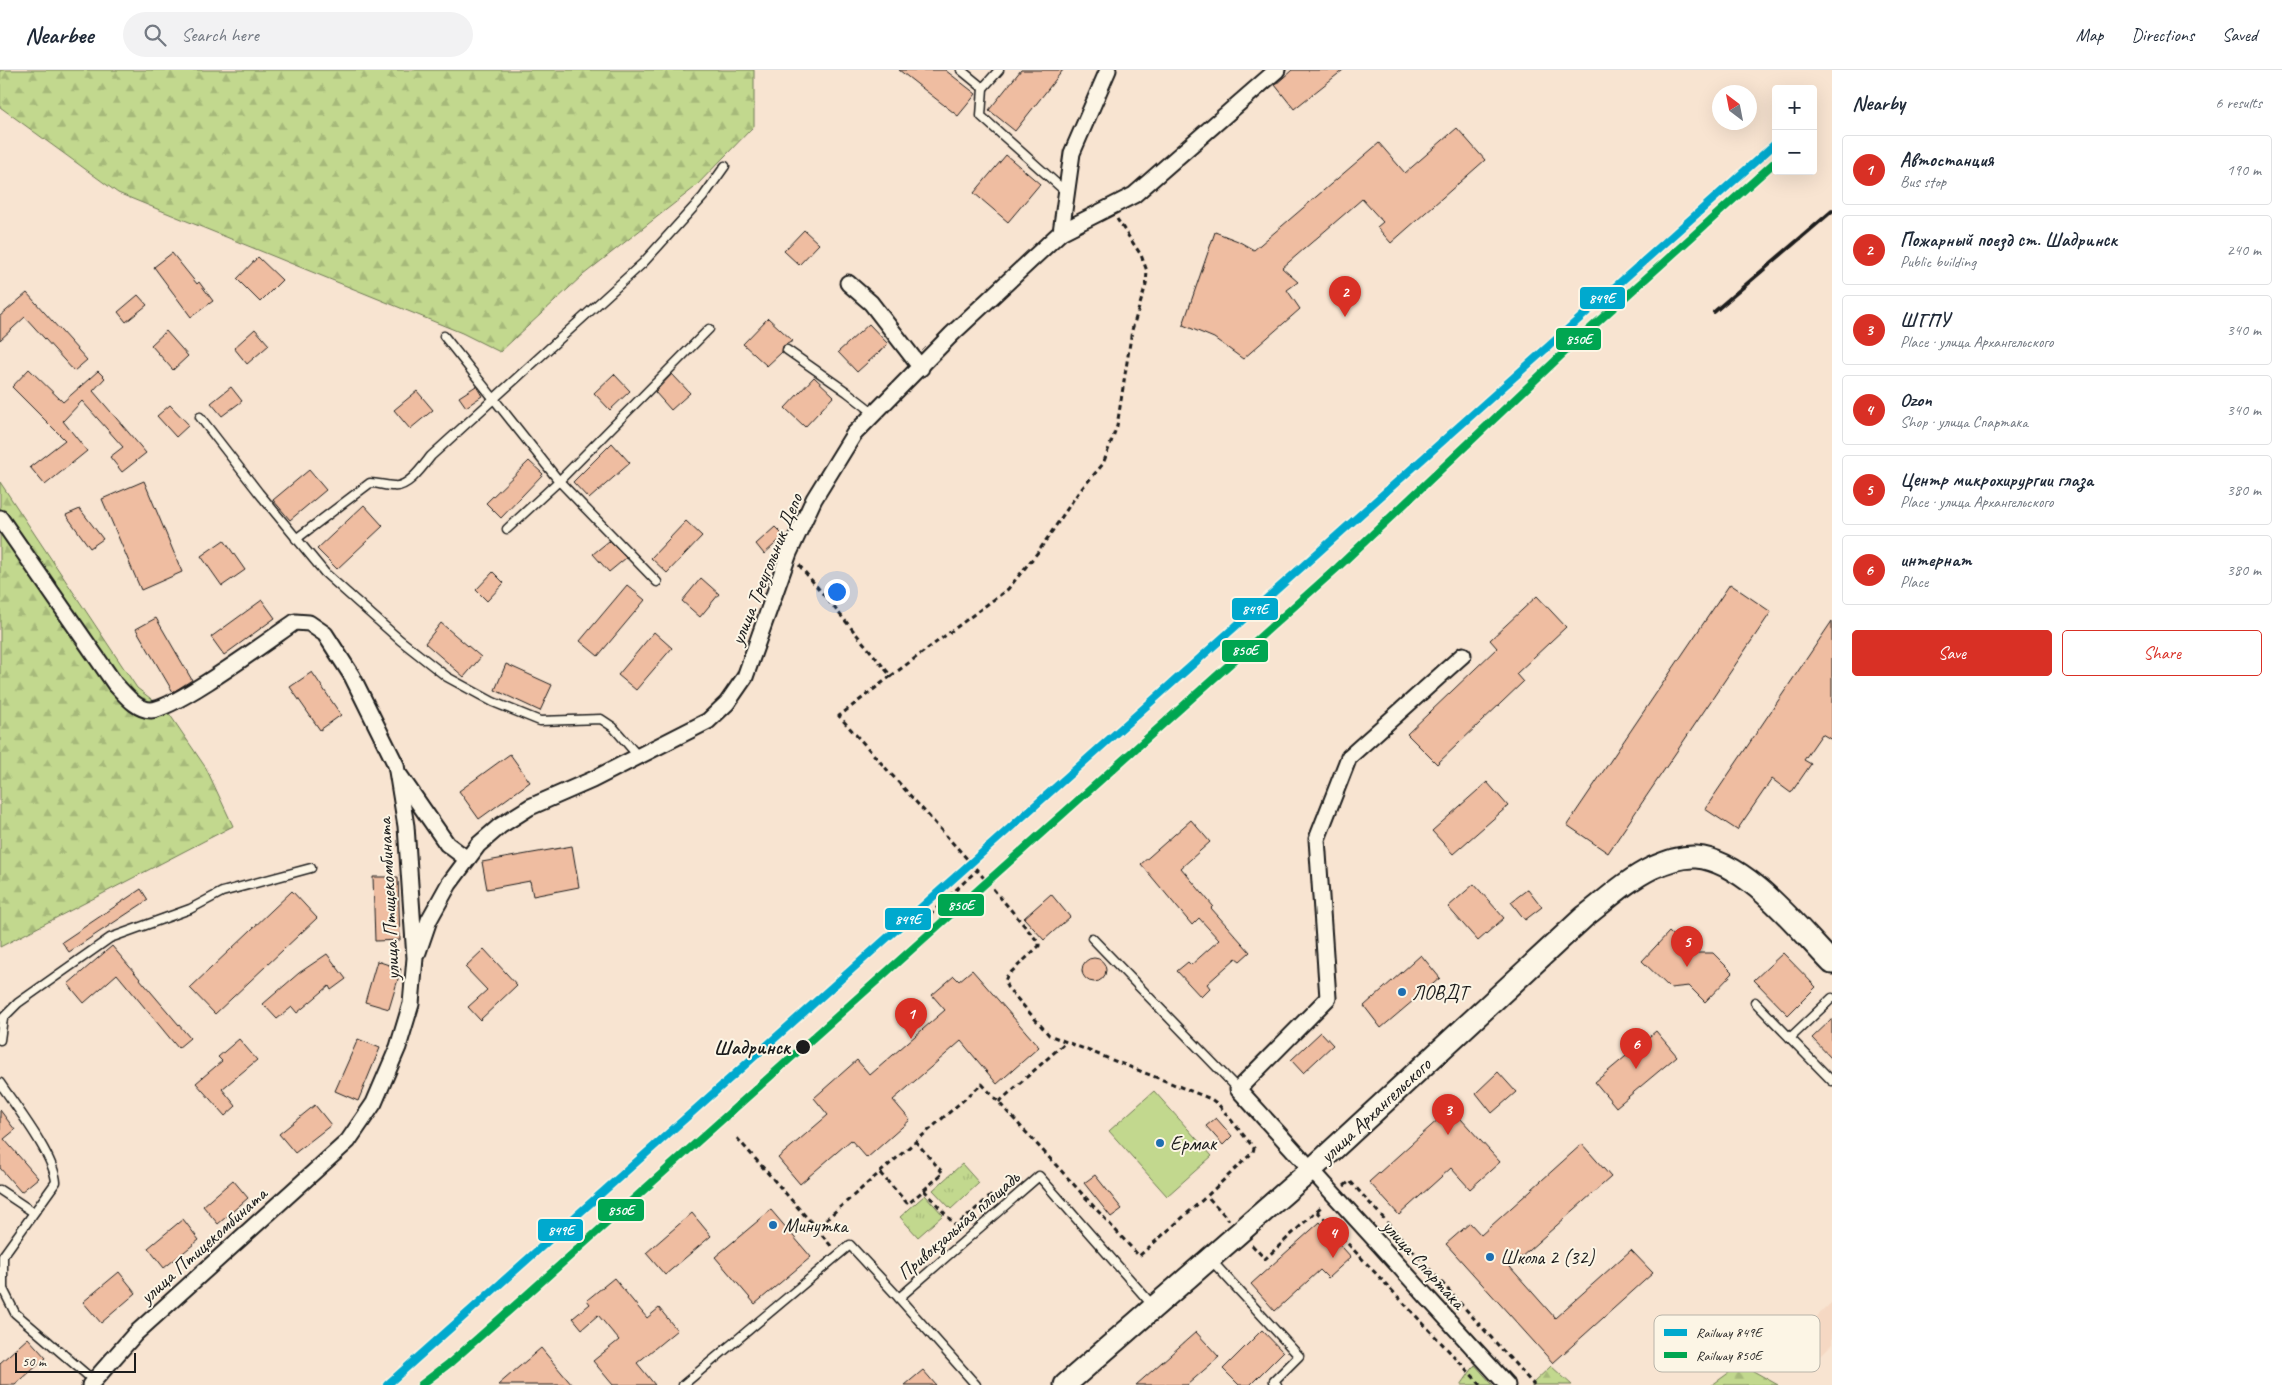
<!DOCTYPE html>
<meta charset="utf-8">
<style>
body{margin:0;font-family:Caveat,sans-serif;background:#f2f2f3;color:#1f2937}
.controls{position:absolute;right:15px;top:15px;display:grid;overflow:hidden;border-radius:5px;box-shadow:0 5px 20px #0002}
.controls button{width:45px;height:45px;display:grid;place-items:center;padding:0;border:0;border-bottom:1px solid #e0e1e3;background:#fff;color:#1f2937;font:25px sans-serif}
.compass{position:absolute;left:1712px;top:15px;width:45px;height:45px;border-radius:50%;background:#fff;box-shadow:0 5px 20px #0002;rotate:328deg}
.scale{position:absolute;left:15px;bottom:12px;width:121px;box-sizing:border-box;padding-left:5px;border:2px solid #1c1c1c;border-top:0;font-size:14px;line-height:18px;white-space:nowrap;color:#1c1c1c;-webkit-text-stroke:4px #fcf5e5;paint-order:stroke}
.you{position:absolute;left:836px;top:521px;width:18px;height:18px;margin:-12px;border:4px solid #fff;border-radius:50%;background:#1a73e8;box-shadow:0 0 0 8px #1a73e833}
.badge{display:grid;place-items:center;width:32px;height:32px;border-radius:50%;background:#d93025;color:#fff;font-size:16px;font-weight:700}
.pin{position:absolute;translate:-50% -41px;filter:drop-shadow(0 1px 2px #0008)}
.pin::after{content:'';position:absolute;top:26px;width:18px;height:15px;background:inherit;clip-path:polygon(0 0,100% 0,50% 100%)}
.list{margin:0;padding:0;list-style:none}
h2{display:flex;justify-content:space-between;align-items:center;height:65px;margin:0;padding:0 20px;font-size:21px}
h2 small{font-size:16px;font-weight:400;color:#747a83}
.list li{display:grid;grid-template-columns:32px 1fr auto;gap:15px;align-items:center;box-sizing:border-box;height:70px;margin:0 10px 10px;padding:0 10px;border:1px solid #e0e1e3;border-radius:5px}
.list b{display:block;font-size:19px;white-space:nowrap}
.list p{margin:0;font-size:16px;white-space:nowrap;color:#747a83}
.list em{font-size:16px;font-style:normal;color:#747a83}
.actions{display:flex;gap:10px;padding:15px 20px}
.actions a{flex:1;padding:11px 0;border:1px solid #d93025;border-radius:5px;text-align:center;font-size:18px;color:#d93025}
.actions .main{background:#d93025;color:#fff}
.icon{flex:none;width:28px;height:28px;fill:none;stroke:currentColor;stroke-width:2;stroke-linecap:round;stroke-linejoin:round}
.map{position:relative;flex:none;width:1832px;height:1315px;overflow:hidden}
header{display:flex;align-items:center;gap:30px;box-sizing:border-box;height:70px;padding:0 25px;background:#fff;border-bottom:1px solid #e0e1e3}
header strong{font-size:24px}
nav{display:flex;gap:28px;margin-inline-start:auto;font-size:18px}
.search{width:350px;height:45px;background:#f2f2f3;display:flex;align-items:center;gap:12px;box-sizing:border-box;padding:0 18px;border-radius:28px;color:#747a83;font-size:19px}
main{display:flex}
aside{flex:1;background:#fff}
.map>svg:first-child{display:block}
.built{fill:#f5d8c3}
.grass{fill:url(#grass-tufts);stroke:#6f7a55}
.forest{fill:url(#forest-firs);stroke:#6f7a55}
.pitch{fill:#c2d88e;stroke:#6f7a55}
.building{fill:#efbda1;stroke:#1c1c1c}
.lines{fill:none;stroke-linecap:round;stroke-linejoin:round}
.lane-casing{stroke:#1c1c1c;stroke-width:11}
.street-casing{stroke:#1c1c1c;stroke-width:19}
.secondary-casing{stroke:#1c1c1c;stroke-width:25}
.path{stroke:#1c1c1c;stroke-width:3;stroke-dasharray:5 4;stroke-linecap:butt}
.lane{stroke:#fcf5e5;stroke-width:8}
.street{stroke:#fcf5e5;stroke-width:15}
.secondary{stroke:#fcf5e5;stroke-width:21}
.rail{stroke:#1c1c1c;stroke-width:4}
.rail-1-casing{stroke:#fcf5e5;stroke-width:11}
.rail-2-casing{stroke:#fcf5e5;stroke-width:11}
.rail-1{stroke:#00a9ce;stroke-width:8}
.rail-2{stroke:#00a651;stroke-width:8}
.poi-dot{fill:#1f6fb2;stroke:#fcf5e5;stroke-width:2}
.stop-dot{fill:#1c1c1c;stroke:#fcf5e5;stroke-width:2}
.labels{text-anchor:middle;stroke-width:4;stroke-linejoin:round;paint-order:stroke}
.street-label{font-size:20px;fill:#1c1c1c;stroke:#fcf5e5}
.poi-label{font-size:20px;fill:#1c1c1c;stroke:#fcf5e5;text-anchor:start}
.stop-label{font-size:20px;font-weight:bold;fill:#1c1c1c;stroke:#fcf5e5;text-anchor:end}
.key{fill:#fcf5e5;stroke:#b9b4a9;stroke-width:1}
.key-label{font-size:14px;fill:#1c1c1c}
.line-badge{stroke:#fcf5e5;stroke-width:2}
.badge-label{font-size:14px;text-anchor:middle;font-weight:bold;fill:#fff}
</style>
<header>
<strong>Nearbee</strong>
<div class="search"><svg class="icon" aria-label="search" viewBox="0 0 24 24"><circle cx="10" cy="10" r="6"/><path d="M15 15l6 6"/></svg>Search here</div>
<nav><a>Map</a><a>Directions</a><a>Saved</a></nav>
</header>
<main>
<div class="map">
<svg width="1832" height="1315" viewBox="0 0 1832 1315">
<defs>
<pattern id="grass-tufts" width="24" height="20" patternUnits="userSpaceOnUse" patternTransform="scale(1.25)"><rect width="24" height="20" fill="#c2d88e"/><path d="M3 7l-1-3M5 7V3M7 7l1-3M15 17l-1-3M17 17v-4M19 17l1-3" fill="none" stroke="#a6b97a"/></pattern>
<pattern id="forest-firs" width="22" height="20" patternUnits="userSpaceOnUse" patternTransform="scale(1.25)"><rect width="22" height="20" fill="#c2d88e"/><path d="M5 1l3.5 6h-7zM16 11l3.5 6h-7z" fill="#a6b97a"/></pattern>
</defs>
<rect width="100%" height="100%" fill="#f8e4d1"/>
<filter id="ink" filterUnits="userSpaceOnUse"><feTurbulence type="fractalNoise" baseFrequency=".02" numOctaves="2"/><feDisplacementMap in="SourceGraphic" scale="10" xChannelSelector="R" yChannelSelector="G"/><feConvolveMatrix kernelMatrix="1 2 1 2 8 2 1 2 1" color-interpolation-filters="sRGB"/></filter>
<g filter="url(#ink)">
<!-- built -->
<polygon class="built" points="1832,1232 1832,1274 1816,1290 1789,1262 1798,1253 1804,1259"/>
<!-- grass -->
<g class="grass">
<polygon points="962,1094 979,1113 951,1139 933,1120"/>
<polygon points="925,1125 943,1145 918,1167 900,1147"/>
</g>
<!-- forest -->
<g class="forest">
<polygon points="0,0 754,0 754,56 694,118 583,205 500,282 462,263 118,123 0,37"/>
<polygon points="0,412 137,618 168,642 206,698 233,756 0,877"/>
<polygon points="1741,1294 1778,1315 1712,1315"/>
<polygon points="1475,1295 1493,1315 1461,1315"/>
<polygon points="1551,1296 1572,1315 1531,1315"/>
</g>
<!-- pitch -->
<polygon class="pitch" points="1154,1021 1212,1086 1167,1126 1109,1061"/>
<!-- building -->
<g class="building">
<polygon points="899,0 945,0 976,24 958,46"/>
<polygon points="1021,0 1063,0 1015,61 989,40"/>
<polygon points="1292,0 1343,0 1294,39 1275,15"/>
<polygon points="1457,58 1485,90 1391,173 1377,157 1383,152 1362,129 1282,198 1298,212 1287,220 1300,239 1243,289 1214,268 1183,255 1215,162 1238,171 1254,180 1379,73 1405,103"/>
<polygon points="1006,85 1040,114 1008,152 974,123"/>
<polygon points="804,160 819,174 799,195 784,181"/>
<polygon points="172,183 197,214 199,212 213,231 191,247 154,197"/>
<polygon points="258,187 282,210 260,232 237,209"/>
<polygon points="27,223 87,290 74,301 25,247 0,270 0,246"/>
<polygon points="138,225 147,235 126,252 118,242"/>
<polygon points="768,248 793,271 783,276 782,282 767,296 743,274"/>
<polygon points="869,254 888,274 857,302 838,282"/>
<polygon points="255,259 269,275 247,294 234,278"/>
<polygon points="166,261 188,286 173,300 151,275"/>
<polygon points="29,299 63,332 98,301 105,308 93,321 146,383 122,402 110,387 123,377 82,331 63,351 87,381 45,415 30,397 65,370 12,317"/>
<polygon points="614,304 630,321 610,340 594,323"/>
<polygon points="672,304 690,323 671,340 655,322"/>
<polygon points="814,307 834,326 805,357 785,338"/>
<polygon points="476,316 482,326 466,337 459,327"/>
<polygon points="231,317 242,331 222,346 211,333"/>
<polygon points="417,321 433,340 410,359 394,340"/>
<polygon points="170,335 189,355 176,367 157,346"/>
<polygon points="612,373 630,393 589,429 573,412"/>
<polygon points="529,391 543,404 501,448 486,433"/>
<polygon points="309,400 326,420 290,450 273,430"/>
<polygon points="144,411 182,502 141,520 102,429"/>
<polygon points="364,435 383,456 337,499 317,479"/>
<polygon points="80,439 103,469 90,478 66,445"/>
<polygon points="686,451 702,466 667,503 651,488"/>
<polygon points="775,457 784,466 764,484 756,474"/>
<polygon points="224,470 245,500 222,516 201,486"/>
<polygon points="609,471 626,488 609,502 593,484"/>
<polygon points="493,502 504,513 487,531 476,520"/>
<polygon points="701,508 719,524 700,547 682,531"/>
<polygon points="1730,514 1771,542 1608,783 1567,755"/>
<polygon points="627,515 645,530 598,586 580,571"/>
<polygon points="1537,526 1566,557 1516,604 1523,612 1437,694 1407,664 1497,578 1490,570"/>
<polygon points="262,530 275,548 224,585 211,567"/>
<polygon points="156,548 192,610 173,622 136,559"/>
<polygon points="1832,551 1832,670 1822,664 1804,690 1811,694 1791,723 1772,709 1737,760 1705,739"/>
<polygon points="441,553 481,587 464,607 425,573"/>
<polygon points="654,562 672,578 636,620 618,605"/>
<polygon points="506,594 552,615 540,641 495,620"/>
<polygon points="312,602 341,645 320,660 290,617"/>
<polygon points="510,684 530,712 479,749 459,721"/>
<polygon points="1487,712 1508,736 1453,784 1432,761"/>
<polygon points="1191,750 1210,772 1181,798 1213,836 1211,838 1250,882 1240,891 1236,888 1207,914 1210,918 1201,927 1177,901 1188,892 1191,895 1219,870 1199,848 1192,855 1141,794"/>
<polygon points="572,776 579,817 533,826 530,811 487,819 482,792"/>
<polygon points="373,807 398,807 400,870 375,871"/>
<polygon points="1474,814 1504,848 1478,871 1448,837"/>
<polygon points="141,819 148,830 69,882 62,872"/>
<polygon points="1528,819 1542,837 1525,850 1511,832"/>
<polygon points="292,821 317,848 215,944 190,918"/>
<polygon points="1051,824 1070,847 1044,870 1024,848"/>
<polygon points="1669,862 1691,883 1713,883 1733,903 1705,932 1689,916 1670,918 1642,891"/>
<polygon points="112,876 190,968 178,978 117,904 84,933 68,914"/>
<polygon points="484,879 517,915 480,950 468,937 487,920 465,897"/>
<polygon points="1783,883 1816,917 1788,945 1754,910"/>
<polygon points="327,884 346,909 331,920 329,916 297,943 292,937 277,949 263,934 299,903"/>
<polygon points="1421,885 1440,908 1381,958 1364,936"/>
<circle cx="1094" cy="900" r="12"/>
<polygon points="377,891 401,899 389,939 365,932"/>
<polygon points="972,900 1039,977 997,1014 961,971 893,1030 910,1050 867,1088 851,1070 800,1114 778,1088 828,1045 814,1028 857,990 870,1005 945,940 932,925 954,906 959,911"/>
<polygon points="1832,949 1832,989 1812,968"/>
<polygon points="1656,961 1677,986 1616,1037 1595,1012"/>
<polygon points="1321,962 1333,975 1303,1003 1291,990"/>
<polygon points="239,969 257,990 222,1019 236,1036 225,1046 196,1013 222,991 218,987"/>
<polygon points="358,969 380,978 358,1031 335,1021"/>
<polygon points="1498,1002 1516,1022 1492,1043 1476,1023"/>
<polygon points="315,1035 331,1055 295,1083 279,1064"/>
<polygon points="1451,1038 1500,1092 1470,1119 1451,1098 1399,1145 1369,1112"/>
<polygon points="0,1040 15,1060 4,1069 38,1108 21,1122 0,1098"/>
<polygon points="1216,1048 1232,1066 1223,1075 1206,1056"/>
<polygon points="1582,1074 1611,1107 1510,1197 1555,1248 1631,1180 1653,1203 1553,1293 1446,1174 1470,1153 1481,1165"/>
<polygon points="1095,1105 1122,1139 1111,1147 1084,1113"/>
<polygon points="233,1110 248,1128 218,1154 203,1136"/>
<polygon points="771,1140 811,1187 755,1234 715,1187"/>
<polygon points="692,1143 711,1166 665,1205 646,1183"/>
<polygon points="183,1149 199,1170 164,1198 148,1178"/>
<polygon points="1320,1152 1351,1187 1328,1208 1320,1200 1275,1241 1251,1214"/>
<polygon points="119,1202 136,1223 101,1253 83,1232"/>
<polygon points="614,1208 647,1248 659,1238 677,1260 637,1293 655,1315 613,1315 593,1291 619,1270 598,1245 582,1259 573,1248 590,1234 587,1230"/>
<polygon points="1262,1260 1283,1282 1250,1315 1239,1315 1223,1299"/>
<polygon points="1196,1262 1219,1287 1187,1315 1136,1315"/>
<polygon points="28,1268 46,1288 15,1315 0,1315 0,1293"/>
<polygon points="541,1278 572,1315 498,1315"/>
<polygon points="923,1300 936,1315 905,1315"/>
</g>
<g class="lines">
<defs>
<g id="lane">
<polyline points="961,0 983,18 999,0"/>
<polyline points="983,18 981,46 1066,122"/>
<polyline points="444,266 559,411 657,512"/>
<polyline points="787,280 847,322 874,343"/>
<polyline points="200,347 259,423 325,503 400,570 447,607 493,632 540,651 601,649 613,657 638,686"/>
<polyline points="507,459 559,411 709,259"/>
<path d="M296,469L370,413C379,413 385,416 394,416C408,418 423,396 431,386L643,193L703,127L725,96"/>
<polyline points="1092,868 1238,1019"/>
<polyline points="1832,928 1790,968 1832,1011"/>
<polyline points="1755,932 1790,968"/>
<polyline points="0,970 3,948 18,933 110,868 190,839 222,822 311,798"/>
<path d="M0,1013C16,1037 54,1085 56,1112L3,1186V1219L15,1243L93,1310"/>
<polyline points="0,1120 33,1142"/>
<polyline points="1211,1190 1299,1286 1274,1311 1277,1315"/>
<polyline points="683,1315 850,1175 899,1228"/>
<polyline points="976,1315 899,1228 1039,1106 1154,1237"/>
</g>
<g id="street">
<polyline points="1061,162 1134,125 1277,0"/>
<polyline points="848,213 871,233 921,298"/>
<path d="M0,448L115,614C125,624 136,640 151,640C176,639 270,569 295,552L309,553L325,564L352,606L396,695L406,756L415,888L411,934L398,977L374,1033L348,1071L135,1264L90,1315"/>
<polyline points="1463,585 1349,687 1317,769 1328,928 1238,1019 1507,1315"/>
<polyline points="400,706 447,774 467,789"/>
<polyline points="418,882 429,850 449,814 478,775 500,756 530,737 592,710 708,651 727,633 745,607 789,483 814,429 854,364 952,264 1061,162 1072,83 1108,0"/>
</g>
<path id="secondary" d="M1065,1315L1311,1100L1584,847C1605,831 1627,810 1652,798C1665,792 1681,786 1696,787C1746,791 1798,858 1832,893"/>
</defs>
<!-- lane casing -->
<use href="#lane" class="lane-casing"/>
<!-- street casing -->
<use href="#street" class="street-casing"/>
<!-- secondary casing -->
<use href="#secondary" class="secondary-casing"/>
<!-- path -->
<g class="path">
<polyline points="799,495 891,606 1008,519 1038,482 1078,423 1103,394 1117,356 1132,260 1146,215 1147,201 1141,185 1117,149"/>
<polyline points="891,606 839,646 977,800 1039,873 1039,876 1007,906 1005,911 1007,917 1049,965 1211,1029 1218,1034 1254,1078 1253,1082 1207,1126 1229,1150"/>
<polyline points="923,851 977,800"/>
<polyline points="999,1032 1066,972"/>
<polyline points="737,1068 816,1158"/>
<polyline points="880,1103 908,1134 943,1103 916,1072"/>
<polyline points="1344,1116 1350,1111 1534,1315"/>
<polyline points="924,1120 956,1156 993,1124"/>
<polyline points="1317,1141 1481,1315"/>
<polyline points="1252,1175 1265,1189 1323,1135"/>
<polyline points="831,1176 816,1158 982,1014 1139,1186 1207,1126"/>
<polyline points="928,1181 956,1156"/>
</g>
<!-- lane -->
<use href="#lane" class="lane"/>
<!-- street -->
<use href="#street" class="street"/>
<!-- secondary -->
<use href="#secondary" class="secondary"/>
<!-- rail -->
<polyline class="rail" points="1714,242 1832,141"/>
<defs>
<polyline id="rail-1" points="387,1315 1776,73"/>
<polyline id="rail-2" points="421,1315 451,1292 521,1230 1338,497 1571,276 1776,91"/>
</defs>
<!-- rail-1 casing -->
<use href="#rail-1" class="rail-1-casing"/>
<!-- rail-2 casing -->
<use href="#rail-2" class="rail-2-casing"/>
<!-- rail-1 -->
<use href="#rail-1" class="rail-1"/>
<!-- rail-2 -->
<use href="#rail-2" class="rail-2"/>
</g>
</g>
<!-- markers -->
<g class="poi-dot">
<circle cx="1402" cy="922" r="5"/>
<circle cx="1160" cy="1073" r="5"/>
<circle cx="773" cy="1155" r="5"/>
<circle cx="1490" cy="1187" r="5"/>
</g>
<circle class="stop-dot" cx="803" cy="977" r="8"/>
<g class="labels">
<!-- street labels -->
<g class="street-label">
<text transform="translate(766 499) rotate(-68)" y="7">улица Треугольник Депо</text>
<text transform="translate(388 829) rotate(-93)" y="7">улица Птицекомбината</text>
<text transform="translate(1375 1040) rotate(-43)" y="7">улица Архангельского</text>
<text transform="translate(958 1155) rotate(-41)" y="7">Привокзальная площадь</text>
<text transform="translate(203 1175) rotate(-42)" y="7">улица Птицекомбината</text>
<text transform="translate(1424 1194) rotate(48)" y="7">улица Спартака</text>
</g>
<!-- poi labels -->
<g class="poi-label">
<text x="1412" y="929">ЛОВДТ</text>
<text x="1170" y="1080">Ермак</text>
<text x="783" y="1162">Минутка</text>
<text x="1500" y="1194">Школа 2 (32)</text>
</g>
<!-- stop labels -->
<g class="stop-label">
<text x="790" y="984">Шадринск</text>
</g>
</g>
<!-- legend -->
<rect x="1654" y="1245" width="166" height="57" rx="8" class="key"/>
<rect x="1664" y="1259" width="23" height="7" fill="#00a9ce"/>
<rect x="1664" y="1282" width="23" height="6" fill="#00a651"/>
<g class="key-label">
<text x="1696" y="1267">Railway 849Е</text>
<text x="1696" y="1290">Railway 850Е</text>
</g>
<g class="line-badge">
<rect x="1579" y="216" width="47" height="24" rx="5" fill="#00a9ce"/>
<rect x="1555" y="257" width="47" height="24" rx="5" fill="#00a651"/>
<rect x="1231" y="527" width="48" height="24" rx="5" fill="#00a9ce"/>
<rect x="1221" y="569" width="48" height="24" rx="5" fill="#00a651"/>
<rect x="937" y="823" width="48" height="24" rx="5" fill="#00a651"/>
<rect x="884" y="837" width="48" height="24" rx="5" fill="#00a9ce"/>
<rect x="597" y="1128" width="48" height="24" rx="5" fill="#00a651"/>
<rect x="537" y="1148" width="47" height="24" rx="5" fill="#00a9ce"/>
</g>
<g class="badge-label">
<text x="1602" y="233">849Е</text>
<text x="1579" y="274">850Е</text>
<text x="1255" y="544">849Е</text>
<text x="1245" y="585">850Е</text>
<text x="961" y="840">850Е</text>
<text x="908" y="854">849Е</text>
<text x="621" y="1145">850Е</text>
<text x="561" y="1165">849Е</text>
</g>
</svg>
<div class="controls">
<button>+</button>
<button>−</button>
</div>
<svg class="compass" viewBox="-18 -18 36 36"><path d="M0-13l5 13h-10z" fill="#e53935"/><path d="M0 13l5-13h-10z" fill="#747a83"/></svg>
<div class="scale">50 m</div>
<div class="you"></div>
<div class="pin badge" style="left:911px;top:969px">1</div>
<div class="pin badge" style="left:1345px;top:247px">2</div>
<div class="pin badge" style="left:1448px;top:1065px">3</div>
<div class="pin badge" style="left:1333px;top:1188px">4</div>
<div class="pin badge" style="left:1687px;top:897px">5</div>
<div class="pin badge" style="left:1636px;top:999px">6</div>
</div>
<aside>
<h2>Nearby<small>6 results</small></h2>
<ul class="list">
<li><span class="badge">1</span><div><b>Автостанция</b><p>Bus stop</p></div><em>190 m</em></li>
<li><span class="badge">2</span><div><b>Пожарный поезд ст. Шадринск</b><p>Public building</p></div><em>240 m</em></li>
<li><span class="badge">3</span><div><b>ШГПУ</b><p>Place · улица Архангельского</p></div><em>340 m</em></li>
<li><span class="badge">4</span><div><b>Ozon</b><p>Shop · улица Спартака</p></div><em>340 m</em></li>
<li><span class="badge">5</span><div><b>Центр микрохирургии глаза</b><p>Place · улица Архангельского</p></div><em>380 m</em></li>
<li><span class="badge">6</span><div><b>интернат</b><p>Place</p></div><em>380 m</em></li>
</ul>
<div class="actions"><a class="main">Save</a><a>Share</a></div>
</aside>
</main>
